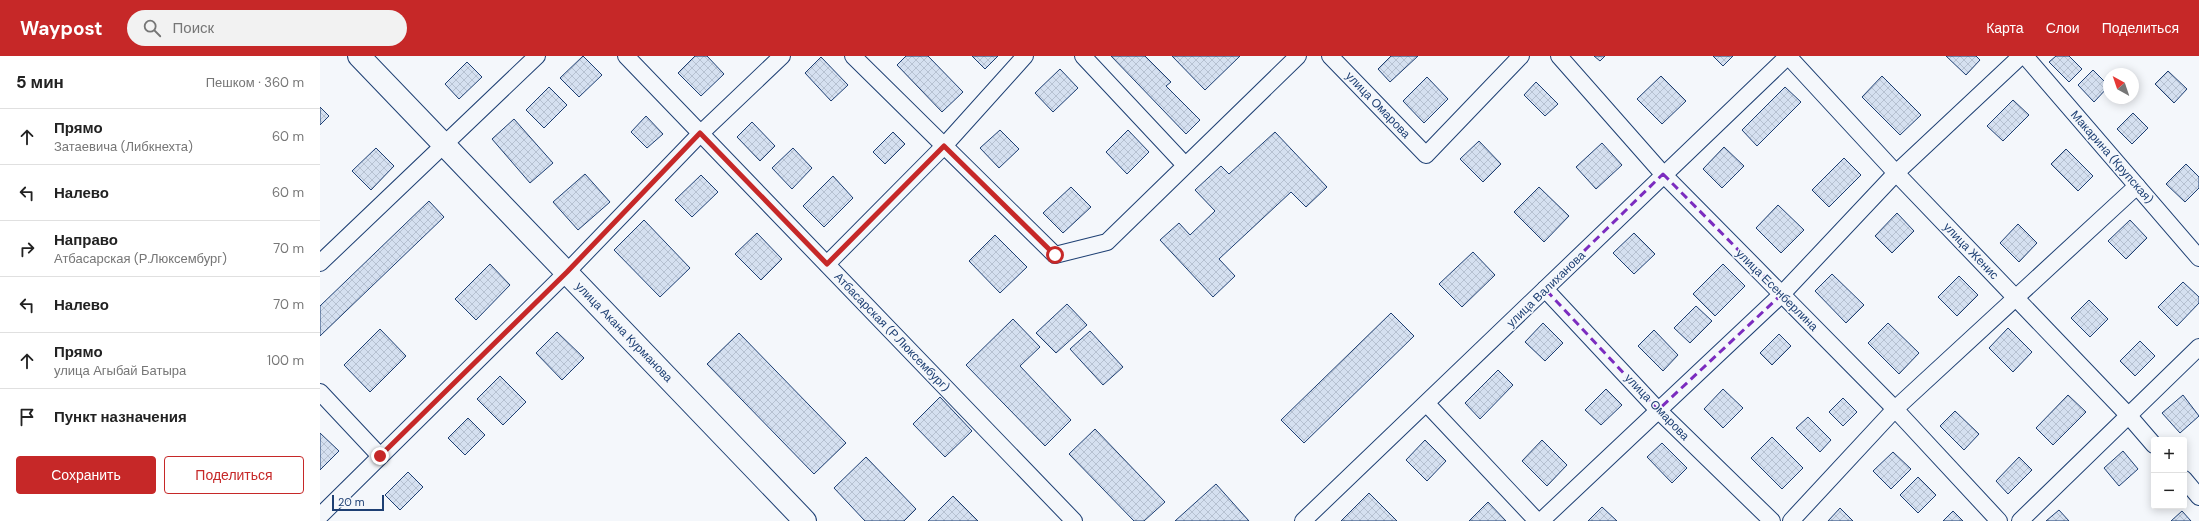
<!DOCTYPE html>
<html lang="ru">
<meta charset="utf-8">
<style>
body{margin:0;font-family:"DM Sans",sans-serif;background:#f2f2f2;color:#222}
.controls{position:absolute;right:12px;bottom:12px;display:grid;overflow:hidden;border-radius:4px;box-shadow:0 2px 10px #0003}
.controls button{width:36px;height:36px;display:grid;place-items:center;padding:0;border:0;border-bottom:1px solid #e0e0e0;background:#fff;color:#222;font:20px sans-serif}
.compass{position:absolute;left:1783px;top:12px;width:36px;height:36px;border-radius:50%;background:#fff;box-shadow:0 2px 10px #0003;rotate:320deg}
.scale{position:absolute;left:12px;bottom:10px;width:52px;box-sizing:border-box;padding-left:4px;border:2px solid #1d3f73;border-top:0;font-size:11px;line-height:14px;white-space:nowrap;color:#1d3f73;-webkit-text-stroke:3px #f4f7fb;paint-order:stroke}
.stop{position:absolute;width:12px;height:12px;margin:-9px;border:3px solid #c62828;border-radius:50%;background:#fff}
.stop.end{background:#c62828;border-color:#fff;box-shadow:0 1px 4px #0008}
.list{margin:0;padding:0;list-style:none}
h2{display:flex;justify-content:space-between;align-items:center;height:52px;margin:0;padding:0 16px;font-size:17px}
h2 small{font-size:13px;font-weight:400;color:#767676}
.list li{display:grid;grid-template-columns:26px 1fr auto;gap:12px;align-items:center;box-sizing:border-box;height:56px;padding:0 16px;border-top:1px solid #e0e0e0}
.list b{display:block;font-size:15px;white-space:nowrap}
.list p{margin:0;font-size:13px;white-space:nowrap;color:#767676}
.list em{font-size:13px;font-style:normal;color:#767676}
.actions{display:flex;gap:8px;padding:12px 16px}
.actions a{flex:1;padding:9px 0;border:1px solid #c62828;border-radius:4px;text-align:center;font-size:14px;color:#c62828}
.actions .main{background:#c62828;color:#fff}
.icon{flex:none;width:22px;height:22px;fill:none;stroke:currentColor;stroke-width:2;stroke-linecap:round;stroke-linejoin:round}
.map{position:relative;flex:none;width:1879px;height:465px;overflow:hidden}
header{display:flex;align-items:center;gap:24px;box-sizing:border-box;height:56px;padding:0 20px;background:#c62828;color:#fff}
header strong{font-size:19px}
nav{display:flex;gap:22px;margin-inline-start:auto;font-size:14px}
.search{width:280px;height:36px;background:#f2f2f2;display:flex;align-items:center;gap:10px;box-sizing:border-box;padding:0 14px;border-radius:22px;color:#767676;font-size:15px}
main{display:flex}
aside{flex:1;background:#fff}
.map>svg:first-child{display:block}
.building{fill:url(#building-cross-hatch);stroke:#1d3f73}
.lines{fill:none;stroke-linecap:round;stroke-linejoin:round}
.street-casing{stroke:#1d3f73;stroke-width:18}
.secondary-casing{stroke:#1d3f73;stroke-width:24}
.street{stroke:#f4f7fb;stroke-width:16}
.secondary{stroke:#f4f7fb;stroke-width:22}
.route{stroke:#c62828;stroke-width:5}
.marked{fill:none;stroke:#7b2cbf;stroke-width:3;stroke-dasharray:8 5;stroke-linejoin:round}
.labels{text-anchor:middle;stroke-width:3;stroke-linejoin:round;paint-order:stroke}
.street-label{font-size:12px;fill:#1d3f73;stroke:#f4f7fb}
</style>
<header>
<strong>Waypost</strong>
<div class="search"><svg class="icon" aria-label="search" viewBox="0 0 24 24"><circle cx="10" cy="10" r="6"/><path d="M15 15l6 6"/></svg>Поиск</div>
<nav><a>Карта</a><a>Слои</a><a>Поделиться</a></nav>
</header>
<main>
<aside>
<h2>5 мин<small>Пешком · 360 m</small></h2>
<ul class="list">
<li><svg class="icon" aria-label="ahead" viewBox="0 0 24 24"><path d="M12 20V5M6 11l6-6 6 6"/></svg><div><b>Прямо</b><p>Затаевича (Либкнехта)</p></div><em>60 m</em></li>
<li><svg class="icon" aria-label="left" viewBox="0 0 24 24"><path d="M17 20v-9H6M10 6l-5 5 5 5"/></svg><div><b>Налево</b></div><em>60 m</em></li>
<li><svg class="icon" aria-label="right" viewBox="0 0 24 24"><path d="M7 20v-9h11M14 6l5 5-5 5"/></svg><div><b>Направо</b><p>Атбасарская (Р.Люксембург)</p></div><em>70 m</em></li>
<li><svg class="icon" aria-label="left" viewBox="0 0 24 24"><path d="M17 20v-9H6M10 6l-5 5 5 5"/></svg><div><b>Налево</b></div><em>70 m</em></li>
<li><svg class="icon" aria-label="ahead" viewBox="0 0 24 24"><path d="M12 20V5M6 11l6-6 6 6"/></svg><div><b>Прямо</b><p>улица Агыбай Батыра</p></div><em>100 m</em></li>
<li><svg class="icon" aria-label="arrive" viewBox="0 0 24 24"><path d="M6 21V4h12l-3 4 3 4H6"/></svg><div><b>Пункт назначения</b></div></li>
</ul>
<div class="actions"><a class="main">Сохранить</a><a>Поделиться</a></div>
</aside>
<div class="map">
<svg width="1879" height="465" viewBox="0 0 1879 465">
<defs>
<pattern id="building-cross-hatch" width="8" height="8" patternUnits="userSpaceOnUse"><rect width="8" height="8" fill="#d5e0f0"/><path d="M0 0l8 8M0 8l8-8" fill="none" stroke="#b6c1d1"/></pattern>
</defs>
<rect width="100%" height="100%" fill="#f4f7fb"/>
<!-- building -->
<g class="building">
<polygon points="263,0 282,19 259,41 240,22"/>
<polygon points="375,0 387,0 404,18 381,40 358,17"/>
<polygon points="586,0 608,0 643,36 622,56 577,9"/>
<polygon points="652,0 678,0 665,13"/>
<polygon points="791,0 825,0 851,26 846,30 880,64 866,78"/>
<polygon points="852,0 920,0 885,34"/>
<polygon points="1071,0 1098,0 1070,26 1058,13"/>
<polygon points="1274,0 1285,0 1280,5"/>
<polygon points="1393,0 1413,0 1403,10"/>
<polygon points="1626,0 1656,0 1660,4 1646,19"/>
<polygon points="1736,0 1749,0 1762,13 1749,26 1729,6"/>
<polygon points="501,1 528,29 511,45 485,17"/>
<polygon points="147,6 162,21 139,43 125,28"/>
<polygon points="740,13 758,32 733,56 715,37"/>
<polygon points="1773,14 1789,30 1774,46 1758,29"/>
<polygon points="1848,15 1867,33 1854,47 1835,28"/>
<polygon points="1341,20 1366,45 1342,68 1317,43"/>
<polygon points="1562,20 1601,59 1580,79 1542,41"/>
<polygon points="1107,21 1128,43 1104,67 1083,45"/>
<polygon points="1216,26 1238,48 1225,60 1204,39"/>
<polygon points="229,31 247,49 224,72 206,54"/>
<polygon points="1465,31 1481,46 1437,90 1422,74"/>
<polygon points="1693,44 1709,59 1683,85 1667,70"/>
<polygon points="0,51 9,60 0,69"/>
<polygon points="1813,57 1828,72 1812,88 1797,73"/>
<polygon points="326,60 343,78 327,92 311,76"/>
<polygon points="194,63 233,107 210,127 172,83"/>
<polygon points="432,66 455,90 440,105 417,81"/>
<polygon points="680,74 699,93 679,112 660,92"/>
<polygon points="808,74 829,96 807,118 786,96"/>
<polygon points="573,76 585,88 565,108 553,96"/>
<polygon points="955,76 1007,131 986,151 971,136 899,203 915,220 893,241 840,184 859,167 870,179 895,155 875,134 901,110 909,118"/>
<polygon points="1159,85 1181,108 1163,126 1140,103"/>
<polygon points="1282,87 1302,109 1276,133 1256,111"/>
<polygon points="1404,91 1424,110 1402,132 1383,113"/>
<polygon points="56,92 74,110 51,134 32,115"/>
<polygon points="473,92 492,112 472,133 452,112"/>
<polygon points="1746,93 1773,120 1758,135 1731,108"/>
<polygon points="1524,102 1541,119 1509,151 1492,134"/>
<polygon points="1866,108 1879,121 1879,132 1865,146 1846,128"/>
<polygon points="265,118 290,146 258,174 233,146"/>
<polygon points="381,119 398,136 372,161 355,144"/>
<polygon points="513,120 533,142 504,171 483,150"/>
<polygon points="751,131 771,151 743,177 723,157"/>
<polygon points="1219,131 1249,160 1224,186 1194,156"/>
<polygon points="109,145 124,161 0,280 0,250"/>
<polygon points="1458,149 1484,174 1461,197 1436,172"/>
<polygon points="1577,157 1594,175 1572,197 1555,180"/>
<polygon points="324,164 370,212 340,241 294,194"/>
<polygon points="1810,164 1827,182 1806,203 1788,185"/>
<polygon points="1698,168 1717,187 1699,206 1680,187"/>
<polygon points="437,177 462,203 441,224 415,198"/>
<polygon points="1314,177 1335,198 1314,218 1293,197"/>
<polygon points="675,179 707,211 680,237 649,205"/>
<polygon points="1153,196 1175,219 1142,251 1119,228"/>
<polygon points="170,208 190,229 156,264 135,243"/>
<polygon points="1403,208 1425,230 1395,260 1373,238"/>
<polygon points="1512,218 1544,249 1526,267 1495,235"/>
<polygon points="1639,220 1658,239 1637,260 1618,241"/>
<polygon points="1863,226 1879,241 1879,247 1857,270 1838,251"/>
<polygon points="1769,244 1788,263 1770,281 1751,262"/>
<polygon points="747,248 767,269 736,297 716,277"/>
<polygon points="1376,250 1392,265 1370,287 1354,272"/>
<polygon points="1071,257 1094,280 984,387 961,364"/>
<polygon points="693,263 720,291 700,310 751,364 725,390 646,309"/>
<polygon points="1223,267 1243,287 1225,305 1205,286"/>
<polygon points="1568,267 1599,297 1579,318 1548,287"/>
<polygon points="1688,272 1712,296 1693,316 1669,292"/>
<polygon points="60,273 86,300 50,336 24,309"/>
<polygon points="1334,274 1358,299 1343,315 1318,290"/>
<polygon points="770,275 803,311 783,329 750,293"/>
<polygon points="237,276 264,302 242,324 216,297"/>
<polygon points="419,277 526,387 494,418 387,308"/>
<polygon points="1459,278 1471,290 1452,309 1440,297"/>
<polygon points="1820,285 1835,300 1815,320 1800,305"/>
<polygon points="1178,314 1193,329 1160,363 1145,347"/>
<polygon points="180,320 206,346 183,369 157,343"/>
<polygon points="1286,333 1302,349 1281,369 1265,354"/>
<polygon points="1403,333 1423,352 1403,372 1384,353"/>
<polygon points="1748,339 1766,356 1733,389 1716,372"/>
<polygon points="1863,339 1879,360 1860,377 1842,357"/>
<polygon points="620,341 652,375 625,401 593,368"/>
<polygon points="1523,342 1537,356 1523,370 1509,356"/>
<polygon points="1635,355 1659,378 1644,394 1620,370"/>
<polygon points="1488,361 1511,384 1500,396 1476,372"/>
<polygon points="148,362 165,379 145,399 128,382"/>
<polygon points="775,373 845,446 824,465 814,465 749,398"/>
<polygon points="0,377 19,395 0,414"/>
<polygon points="1452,381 1483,412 1462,433 1431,402"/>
<polygon points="1105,384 1126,405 1107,425 1086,404"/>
<polygon points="1222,384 1247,409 1227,430 1202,405"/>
<polygon points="1342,387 1367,412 1352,427 1327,401"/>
<polygon points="1803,395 1818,413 1799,430 1784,412"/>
<polygon points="1573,396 1591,413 1571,433 1553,415"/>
<polygon points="546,401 596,453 584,465 545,465 514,432"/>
<polygon points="1699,401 1712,414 1688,438 1676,425"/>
<polygon points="88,416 103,431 80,454 65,439"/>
<polygon points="1598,421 1616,439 1598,457 1580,439"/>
<polygon points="896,428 929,465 855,465"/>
<polygon points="1049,437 1077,465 1021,465"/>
<polygon points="633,440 658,465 608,465"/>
<polygon points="1168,446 1186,465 1149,465"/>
<polygon points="1282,451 1297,465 1268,465"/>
<polygon points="1520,452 1533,465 1508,465"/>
<polygon points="1739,454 1749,465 1726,465"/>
<polygon points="1633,455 1643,465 1623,465"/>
<polygon points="1862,455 1871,465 1851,465"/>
</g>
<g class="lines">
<defs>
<g id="street">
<polyline points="306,0 754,465"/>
<polyline points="533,0 735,199 787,186 978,0"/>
<polyline points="763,0 865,109"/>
<polyline points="1010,0 1106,99 1201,0"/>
<polyline points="1239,0 1343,118 1575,353 1679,465"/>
<polyline points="1468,0 1576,117 1809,360 1834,389"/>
<polyline points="1705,0 1879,202"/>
<polyline points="0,207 217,0"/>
<polyline points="507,208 624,90 705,0"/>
<polyline points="1225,233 1338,354 1452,465"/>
<polyline points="0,336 60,400"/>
<polyline points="1107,348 1217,465"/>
<polyline points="1864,423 1879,441"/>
<polyline points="0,460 247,216 381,77 462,0"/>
<polyline points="983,465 1468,0"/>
<polyline points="1221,465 1462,238 1576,117 1701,0"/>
<polyline points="1471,465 1575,353 1817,130"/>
<polyline points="1700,465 1879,291"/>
</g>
<polyline id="secondary" points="39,0 485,465"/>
</defs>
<!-- street casing -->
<use href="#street" class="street-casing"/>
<!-- secondary casing -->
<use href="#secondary" class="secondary-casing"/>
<!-- street -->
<use href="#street" class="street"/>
<!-- secondary -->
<use href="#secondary" class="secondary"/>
</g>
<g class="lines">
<!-- route -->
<polyline class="route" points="60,400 247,216 380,77 507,208 624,90 735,199"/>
</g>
<!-- marked area -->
<path class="marked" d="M1343,118L1462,238L1338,354L1225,233Z"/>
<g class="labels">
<!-- street labels -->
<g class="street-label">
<text transform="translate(1058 49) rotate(46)" y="4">улица Омарова</text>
<text transform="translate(1792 101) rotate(49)" y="4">Макарина (Крупская)</text>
<text transform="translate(1651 195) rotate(46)" y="4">улица Женис</text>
<text transform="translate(1226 233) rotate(-44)" y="4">улица Валиханова</text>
<text transform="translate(1457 234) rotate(45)" y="4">улица Есенберлина</text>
<text transform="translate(304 276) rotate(46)" y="4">улица Акана Курманова</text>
<text transform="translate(572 276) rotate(46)" y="4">Атбасарская (Р.Люксембург)</text>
<text transform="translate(1337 351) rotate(46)" y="4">улица Омарова</text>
</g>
</g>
</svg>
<div class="controls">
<button>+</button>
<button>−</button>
</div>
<svg class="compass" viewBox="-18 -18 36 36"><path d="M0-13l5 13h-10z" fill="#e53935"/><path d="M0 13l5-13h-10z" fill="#767676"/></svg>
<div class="scale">20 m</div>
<div class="stop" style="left:735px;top:199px"></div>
<div class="stop end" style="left:60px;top:400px"></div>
</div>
</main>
